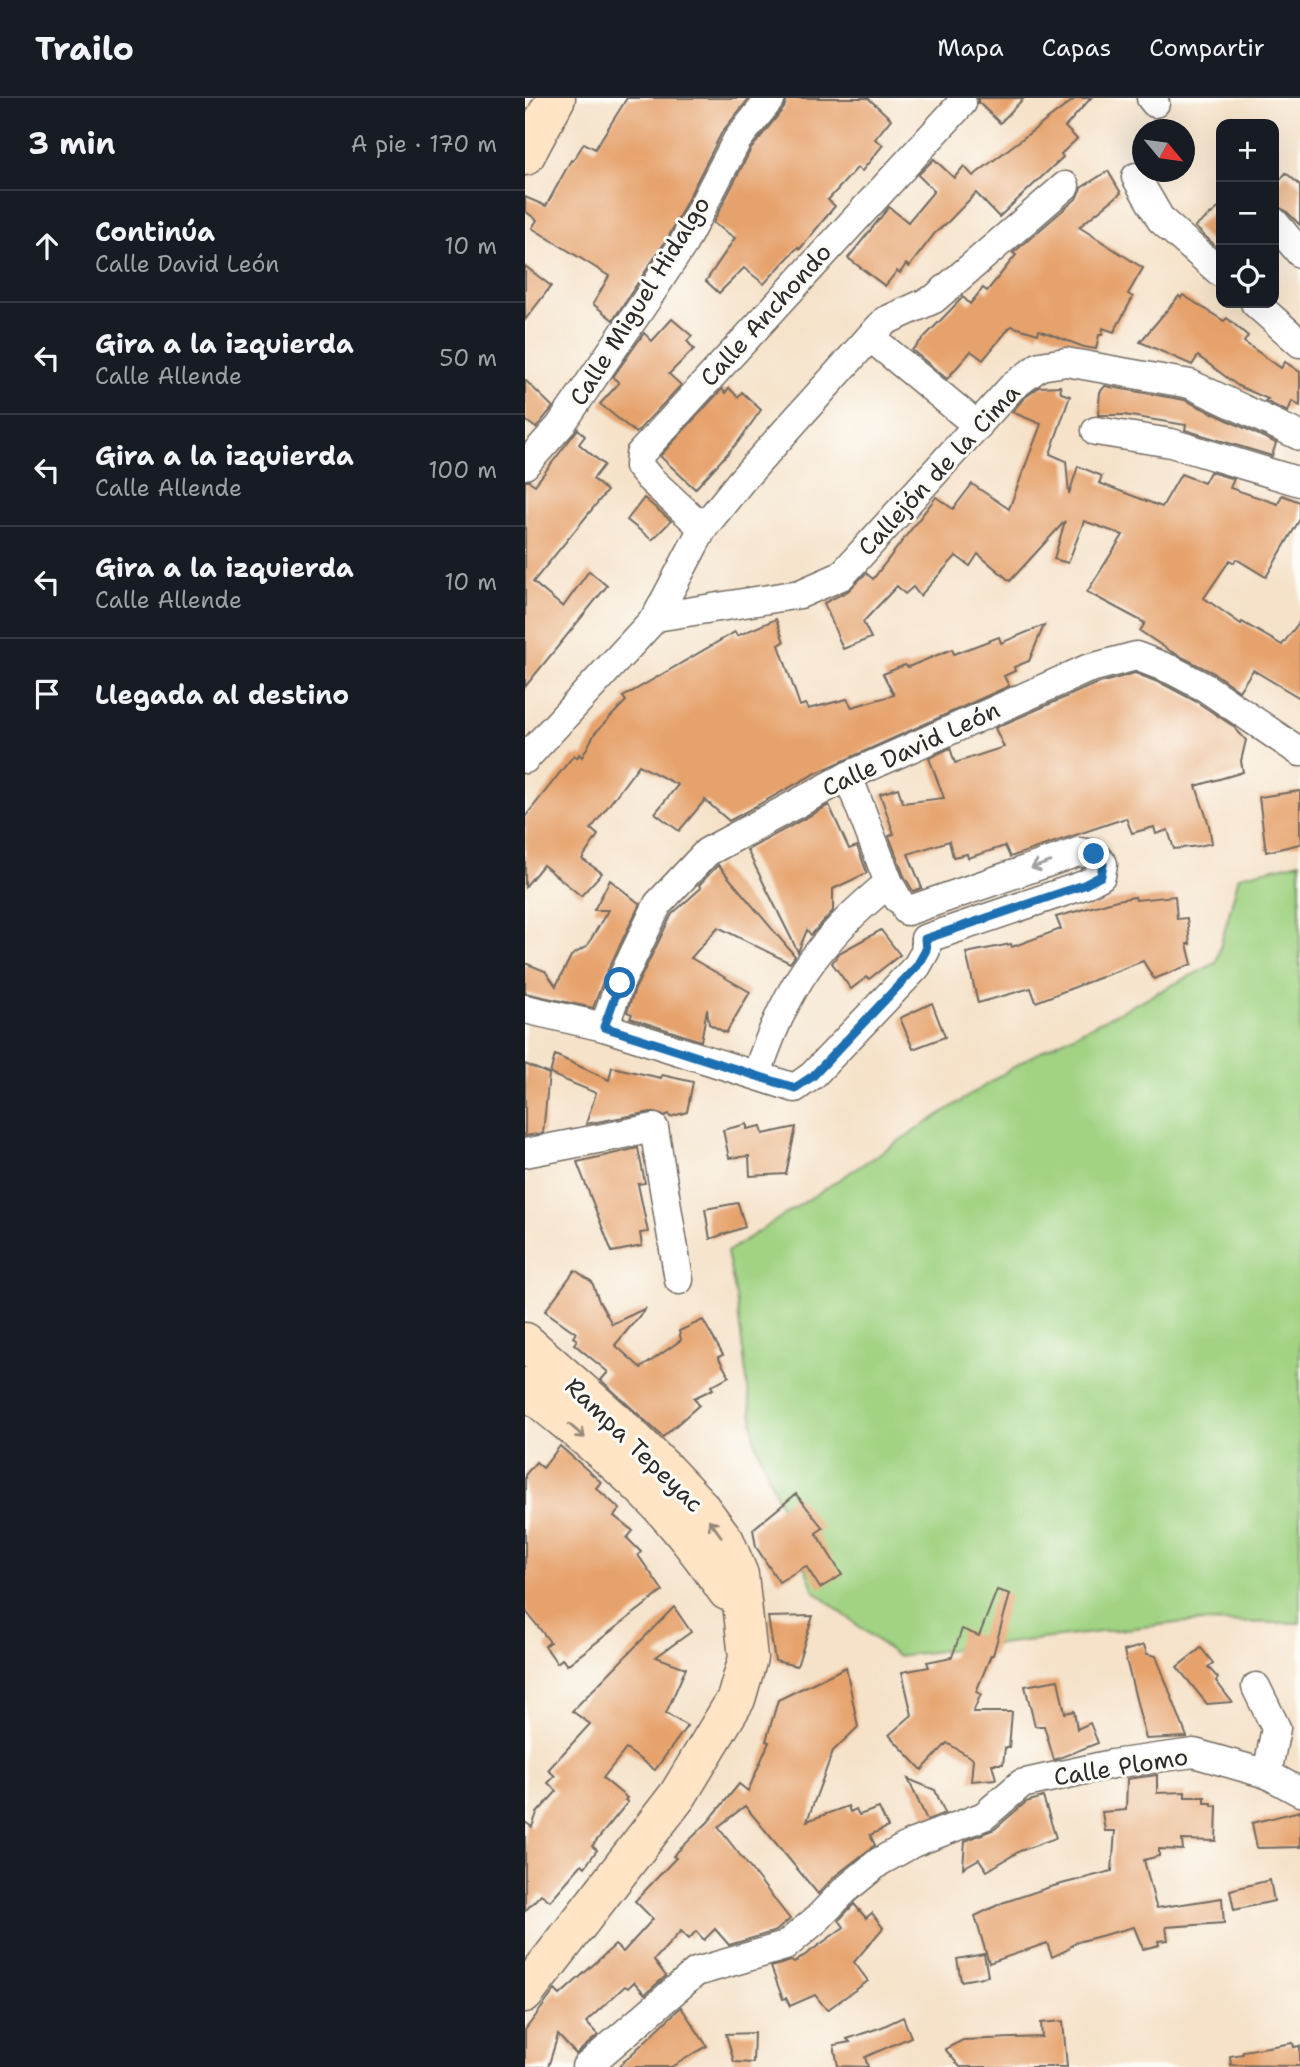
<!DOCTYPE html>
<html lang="es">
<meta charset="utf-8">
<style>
body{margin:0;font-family:"Shantell Sans",sans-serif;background:#242831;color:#f1f3f6}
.controls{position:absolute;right:21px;top:21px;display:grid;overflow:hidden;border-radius:14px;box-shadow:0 7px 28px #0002}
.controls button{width:63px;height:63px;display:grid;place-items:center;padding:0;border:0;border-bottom:2px solid #363941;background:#171b24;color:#f1f3f6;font:35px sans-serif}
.compass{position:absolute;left:607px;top:21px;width:63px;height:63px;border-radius:50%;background:#171b24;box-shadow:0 7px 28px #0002;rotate:119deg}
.stop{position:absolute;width:21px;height:21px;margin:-16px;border:5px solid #1f6fb2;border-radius:50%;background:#fff}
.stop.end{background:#1f6fb2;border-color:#fff;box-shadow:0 2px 7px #0008}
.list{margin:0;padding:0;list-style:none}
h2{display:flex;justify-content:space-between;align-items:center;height:91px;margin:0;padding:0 28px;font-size:30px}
h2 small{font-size:23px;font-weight:400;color:#9ea1a6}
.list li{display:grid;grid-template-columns:46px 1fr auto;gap:21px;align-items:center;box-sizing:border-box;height:112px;padding:0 28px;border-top:2px solid #363941}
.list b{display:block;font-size:26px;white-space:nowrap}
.list p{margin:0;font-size:23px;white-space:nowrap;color:#9ea1a6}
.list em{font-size:23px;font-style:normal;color:#9ea1a6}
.icon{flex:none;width:38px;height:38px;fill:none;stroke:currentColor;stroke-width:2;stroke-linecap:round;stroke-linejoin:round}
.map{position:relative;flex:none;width:775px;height:1969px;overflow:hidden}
header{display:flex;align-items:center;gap:42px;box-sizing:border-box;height:98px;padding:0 35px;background:#171b24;border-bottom:2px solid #363941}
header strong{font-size:33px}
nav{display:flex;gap:38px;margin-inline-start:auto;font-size:24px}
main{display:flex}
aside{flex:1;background:#171b24}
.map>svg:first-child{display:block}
.green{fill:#a1d383;stroke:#667f57;stroke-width:2}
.building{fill:#e6a26c}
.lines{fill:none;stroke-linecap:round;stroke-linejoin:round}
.minor-casing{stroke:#726b62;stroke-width:31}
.secondary-casing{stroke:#726b62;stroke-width:41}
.minor{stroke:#fff;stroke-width:28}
.secondary{stroke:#ffe4c6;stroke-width:38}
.oneway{stroke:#a0a0a0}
.oneway2{stroke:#958878}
.route{stroke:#1f6fb2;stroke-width:9}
.labels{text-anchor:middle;stroke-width:6;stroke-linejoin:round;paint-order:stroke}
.street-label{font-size:24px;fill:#2b2b2b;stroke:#fdfcf7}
</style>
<header>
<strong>Trailo</strong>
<nav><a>Mapa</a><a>Capas</a><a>Compartir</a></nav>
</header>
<main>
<aside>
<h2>3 min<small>A pie · 170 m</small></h2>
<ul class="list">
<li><svg class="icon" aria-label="ahead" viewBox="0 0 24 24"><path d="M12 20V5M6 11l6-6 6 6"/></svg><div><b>Continúa</b><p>Calle David León</p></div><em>10 m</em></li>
<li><svg class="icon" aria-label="left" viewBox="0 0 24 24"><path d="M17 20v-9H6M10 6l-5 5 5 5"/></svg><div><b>Gira a la izquierda</b><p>Calle Allende</p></div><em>50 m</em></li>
<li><svg class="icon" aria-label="left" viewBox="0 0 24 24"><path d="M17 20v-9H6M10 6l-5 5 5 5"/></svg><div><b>Gira a la izquierda</b><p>Calle Allende</p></div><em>100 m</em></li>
<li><svg class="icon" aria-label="left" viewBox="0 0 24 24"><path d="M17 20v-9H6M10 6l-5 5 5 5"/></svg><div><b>Gira a la izquierda</b><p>Calle Allende</p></div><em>10 m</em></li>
<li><svg class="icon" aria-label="arrive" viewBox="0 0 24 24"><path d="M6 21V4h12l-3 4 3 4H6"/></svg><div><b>Llegada al destino</b></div></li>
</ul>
</aside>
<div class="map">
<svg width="775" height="1969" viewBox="0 0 775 1969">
<rect width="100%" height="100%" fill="#fdfcf7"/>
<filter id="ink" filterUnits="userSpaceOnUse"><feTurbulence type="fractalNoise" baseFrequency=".0143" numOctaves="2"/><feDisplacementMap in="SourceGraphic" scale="14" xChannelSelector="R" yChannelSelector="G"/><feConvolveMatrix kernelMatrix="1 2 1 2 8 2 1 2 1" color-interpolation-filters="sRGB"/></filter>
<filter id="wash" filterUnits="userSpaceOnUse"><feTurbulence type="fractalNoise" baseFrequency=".00686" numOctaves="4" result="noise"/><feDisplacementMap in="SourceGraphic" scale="28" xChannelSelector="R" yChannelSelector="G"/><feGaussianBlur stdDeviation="1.57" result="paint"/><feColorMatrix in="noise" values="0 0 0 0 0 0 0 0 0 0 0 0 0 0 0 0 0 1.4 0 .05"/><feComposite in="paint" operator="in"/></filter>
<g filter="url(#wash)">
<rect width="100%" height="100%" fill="#f5e2c9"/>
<!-- green -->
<polygon class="green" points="775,764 775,1525 660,1524 372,1558 289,1493 230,1343 211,1199 202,1154 501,961 691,865 714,778"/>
<g id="blocks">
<!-- building -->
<g class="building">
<polygon points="102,0 220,0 223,2 197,34 144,138 88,222 68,206 84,178 7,130 12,122 0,113 0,99 21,108 46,62 48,63 59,45 70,51"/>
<polygon points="262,0 343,0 366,21 350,41 358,47 337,73 332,70 303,102 310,108 275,151 273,149 239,186 219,170 194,195 181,183 210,140 188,125 226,51 259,10"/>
<polygon points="453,0 499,0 475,25 453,4"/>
<polygon points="551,0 566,0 540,29 552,41 536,56 538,59 474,119 451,95 423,124 410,135 384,169 381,166 375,175 372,173 360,188 323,160 364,109 383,124 409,93 393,77 409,61 429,80 439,68 448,78"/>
<polygon points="583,73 596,95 554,129 618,170 603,196 608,199 589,234 578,230 577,237 574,237 571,251 559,249 514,232 513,236 486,228 458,262 446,253 422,281 387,252 438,199 445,206 458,190 462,193 491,157 488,155 551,101 556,90"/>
<polygon points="761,75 775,87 775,127 761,113 749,107 749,89"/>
<polygon points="696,108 696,153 670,129"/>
<polygon points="0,168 26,188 0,222"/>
<polygon points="658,197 699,223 702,220 723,238 719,244 756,270 760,264 775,274 775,308 767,303 763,314 740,303 743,301 713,288 673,258 667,267 615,244 654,198 656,200"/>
<polygon points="147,221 167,238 162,243 169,251 144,276 156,287 111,335 75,306 94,285 88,279 119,235 127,243"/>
<polygon points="0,282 28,309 11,330 0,322"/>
<polygon points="535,288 536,295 545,298 525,356 541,363 544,396 553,368 577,378 574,385 637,409 656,376 679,385 685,374 709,381 705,390 753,406 757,397 775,404 775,421 741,479 711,461 709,465 705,462 679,500 716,526 717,524 757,547 775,523 775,600 728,572 714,593 689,575 645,553 615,533 620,525 562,494 598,437 559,423 543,465 529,461 540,423 485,483 453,456 445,468 431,458 395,498 388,489 380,496 372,488 338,524 346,540 318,551 299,505 323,493 341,475 348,481 411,399 428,411 447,386 484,411 516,326 487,314 498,301 514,289"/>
<polygon points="580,288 660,302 751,345 747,358 660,332 661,327 599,317 573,317 575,294"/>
<polygon points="204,290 213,299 217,294 236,312 213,344 170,391 135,358 197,291 200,295"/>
<polygon points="53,331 60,338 54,346 79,367 68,381 82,393 8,484 38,509 64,473 82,488 0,589 0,383 4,383 10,387"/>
<polygon points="119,400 146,423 127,442 102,422"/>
<polygon points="251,521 259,544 254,547 275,608 280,606 283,611 322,601 327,609 369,597 358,576 380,567 383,569 427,551 429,556 474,539 476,545 519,527 504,563 489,569 490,573 479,578 484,588 289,676 204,723 180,702 154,733 130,715 153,687 114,667 66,731 73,737 57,761 77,775 56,798 18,767 0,789 0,719 49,657 52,660 54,656 57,659 70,635 101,603 98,599 210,534 212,538"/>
<polygon points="610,575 640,587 672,604 708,628 721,642 716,663 718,674 671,688 684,727 687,745 674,748 649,751 643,732 631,736 629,729 607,735 601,720 485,759 480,748 443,760 442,756 428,759 424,743 383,756 397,790 388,793 379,778 364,738 369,736 355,696 373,690 378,705 419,700 404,660 425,650 430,665 479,649 470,630 568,587"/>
<polygon points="775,693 775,746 741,754 734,699"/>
<polygon points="304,707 324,751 332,748 342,775 308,791 308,813 286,837 282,832 273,854 222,752"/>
<polygon points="193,767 270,858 265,865 193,829 166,860 225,894 201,935 184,926 182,911 176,943 105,920 107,916 102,914 110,891 147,816 176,790 174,787"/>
<polygon points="85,782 115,806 80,878 68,910 0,895 0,865 20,873 31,888 46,858 62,848 83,812 69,812"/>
<polygon points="650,798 652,821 662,820 665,846 662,846 667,866 629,881 618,863 511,904 506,890 453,905 441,855 486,846 487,849 536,831 531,819 592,802 610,799 611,802"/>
<polygon points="356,832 375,857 344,881 342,879 326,891 307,865 314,855"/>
<polygon points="407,905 420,939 388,951 375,920"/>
<polygon points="30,957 84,982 87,969 136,980 137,977 168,984 162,1014 145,1019 144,1016 139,1018 126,1014 61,1026 71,995 25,976"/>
<polygon points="0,966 24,976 18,1035 0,1038"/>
<polygon points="222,1026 222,1031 236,1028 238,1036 271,1029 261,1076 225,1078 224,1058 204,1060 198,1032"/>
<polygon points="113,1050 120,1085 113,1086 123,1134 115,1135 117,1148 87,1154 52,1064"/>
<polygon points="213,1105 220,1129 185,1141 180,1111"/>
<polygon points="50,1172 67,1184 74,1203 87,1226 121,1210 90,1247 116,1270 156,1242 154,1233 178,1222 198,1257 193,1259 204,1278 186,1288 188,1291 169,1300 174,1307 138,1339 76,1282 83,1274 49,1246 52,1242 48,1239 51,1235 20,1213"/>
<polygon points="35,1348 76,1384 71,1390 95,1411 89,1418 108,1433 102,1440 116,1454 113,1457 138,1493 42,1567 37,1561 32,1565 20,1548 25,1544 0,1512 0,1377 11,1364 18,1370"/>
<polygon points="271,1396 298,1430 291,1435 317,1477 295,1490 281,1468 254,1484 231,1449 228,1431"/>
<polygon points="472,1492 485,1496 468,1557 466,1557 451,1594 456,1596 448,1614 487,1614 484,1650 480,1650 478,1666 467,1666 471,1681 446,1683 448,1661 422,1645 397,1672 364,1637 387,1617 377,1574 404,1569 402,1564 427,1559 437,1531 454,1538"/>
<polygon points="149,1509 166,1534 131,1559 161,1570 141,1615 162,1628 130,1672 101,1651 78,1680 102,1700 100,1702 103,1704 67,1748 72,1752 60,1769 57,1766 25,1803 16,1796 0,1813 0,1724 7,1729 12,1715 32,1693 23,1685 30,1678 23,1672 65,1626 47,1613"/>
<polygon points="288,1518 272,1568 250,1563 243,1519"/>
<polygon points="619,1547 622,1556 631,1558 662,1639 621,1641 599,1553"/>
<polygon points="676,1550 688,1565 683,1569 693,1580 691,1583 707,1604 682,1606 652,1569"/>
<polygon points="321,1569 333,1629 308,1653 282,1723 323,1708 325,1714 331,1711 334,1717 354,1710 363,1729 345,1737 350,1747 309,1779 293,1796 220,1708 193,1729 265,1821 251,1833 204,1847 190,1831 179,1842 171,1833 164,1841 156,1833 129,1862 141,1878 120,1896 109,1884 103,1890 100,1888 61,1924 73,1937 51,1956 33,1937 23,1969 0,1969 0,1932 30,1892 35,1897 90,1847 98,1854 128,1821 110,1803 151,1760 148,1758 183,1724 214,1686 223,1693 244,1644 241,1643 253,1602"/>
<polygon points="533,1582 540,1615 549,1613 552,1631 565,1625 573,1645 529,1662 519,1628 510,1628 500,1588"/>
<polygon points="632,1677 632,1695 660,1694 660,1699 680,1699 680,1705 687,1705 687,1708 692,1708 691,1743 657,1742 658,1752 634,1751 634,1758 619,1762 630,1805 632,1810 697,1800 699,1825 641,1829 643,1842 633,1843 634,1847 618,1851 609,1829 549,1845 542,1852 527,1859 522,1845 464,1865 450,1818 477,1805 525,1789 587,1773 590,1733 580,1733 577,1714 601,1712 602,1681"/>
<polygon points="383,1681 410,1692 420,1715 402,1722"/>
<polygon points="518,1699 531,1740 495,1753 462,1773 454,1761 438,1770 440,1743 470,1731 501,1704"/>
<polygon points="775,1713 775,1749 732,1750 727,1725"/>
<polygon points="745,1782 749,1803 709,1812 705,1792"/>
<polygon points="329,1806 341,1820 347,1815 358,1830 329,1864 343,1883 302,1912 290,1897 265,1908 261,1900 258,1901 246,1869 266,1863 269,1865 319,1829 314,1822"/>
<polygon points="459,1856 463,1878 436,1883 432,1861"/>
<polygon points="156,1909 182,1948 146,1969 93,1969"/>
<polygon points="378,1919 386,1939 340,1959 343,1969 313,1968 309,1947 325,1944 322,1941 357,1929"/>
<polygon points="538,1923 542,1969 435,1969 420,1951 438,1942 517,1939 516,1925"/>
<polygon points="229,1935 228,1965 209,1964 201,1936"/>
<polygon points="768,1945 769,1949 775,1948 775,1968 706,1967 705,1958 718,1956 718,1953"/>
</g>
</g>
</g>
<g filter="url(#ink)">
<use href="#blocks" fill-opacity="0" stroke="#726b62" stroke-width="2"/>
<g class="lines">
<defs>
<g id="minor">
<polyline points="626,0 630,5"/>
<polyline points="611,79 636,122 696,175"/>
<polyline points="749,124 775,155"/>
<polyline points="730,205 775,245"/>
<polyline points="345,239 453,328"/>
<polyline points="571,333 646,345 775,384"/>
<polyline points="0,367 35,328 120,204 158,146 212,42 246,0"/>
<polyline points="178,430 124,380 114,368 115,356 437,5"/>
<polyline points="131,519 275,496 316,478 487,289 515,268 541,264 665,286 775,338"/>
<polyline points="0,661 131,519 178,430 216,383 345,239 360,223 409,201 540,88"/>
<polyline points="323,678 364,785 373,801"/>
<polyline points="382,813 553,754 569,756 578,766 576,778 559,787 400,841"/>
<polyline points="0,911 79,929 270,990 288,977 392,868 401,852 400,841"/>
<polyline points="79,929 95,885 133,806 182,754 323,678 562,571 611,558 647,572 681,590 775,654"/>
<path d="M232,976C260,890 294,841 364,785"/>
<polyline points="0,1055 129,1030 154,1182"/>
<polyline points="731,1589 751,1630 742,1676"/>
<polyline points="61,1969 171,1874 260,1848 292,1821 320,1792 354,1764 388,1745 459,1718 496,1686 587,1666 669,1655 742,1676 775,1694"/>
</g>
<g id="secondary">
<polyline points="0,58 31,0"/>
<polyline points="0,1244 92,1325 141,1373 174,1408 200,1443 214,1477 223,1560 211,1601 153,1697 0,1895"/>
<path d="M0,1289C41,1324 86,1357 123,1395C153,1425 178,1458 202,1493"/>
</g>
</defs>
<!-- minor casing -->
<use href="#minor" class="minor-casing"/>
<!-- secondary casing -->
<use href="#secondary" class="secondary-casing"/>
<!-- minor -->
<use href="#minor" class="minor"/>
<!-- secondary -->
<use href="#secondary" class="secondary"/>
</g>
<!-- one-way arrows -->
<defs><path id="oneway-shaft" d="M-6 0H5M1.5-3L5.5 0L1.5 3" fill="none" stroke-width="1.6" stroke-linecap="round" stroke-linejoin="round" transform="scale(1.75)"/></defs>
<use class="oneway" href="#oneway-shaft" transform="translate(516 767) rotate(161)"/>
<g class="oneway2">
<use href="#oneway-shaft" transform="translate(52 1333) rotate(41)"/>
<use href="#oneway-shaft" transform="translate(190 1430) rotate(-126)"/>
</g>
</g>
<g class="lines" filter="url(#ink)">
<!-- route -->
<polyline class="route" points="95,885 79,929 270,990 288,978 392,868 401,852 400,841 559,787 576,778 578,766 569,756"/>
</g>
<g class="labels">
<!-- street labels -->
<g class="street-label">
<text transform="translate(115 203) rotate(-58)" y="8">Calle Miguel Hidalgo</text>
<text transform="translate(241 217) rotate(-48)" y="8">Calle Anchondo</text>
<text transform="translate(414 372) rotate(-47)" y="8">Callejón de la Cima</text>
<text transform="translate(386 651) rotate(-25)" y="8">Calle David León</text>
<text transform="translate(109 1347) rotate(44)" y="8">Rampa Tepeyac</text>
<text transform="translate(596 1669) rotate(-9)" y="8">Calle Plomo</text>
</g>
</g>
</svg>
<div class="controls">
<button>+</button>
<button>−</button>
<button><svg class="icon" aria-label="locate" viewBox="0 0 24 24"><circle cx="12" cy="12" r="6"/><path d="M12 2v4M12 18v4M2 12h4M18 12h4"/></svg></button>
</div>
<svg class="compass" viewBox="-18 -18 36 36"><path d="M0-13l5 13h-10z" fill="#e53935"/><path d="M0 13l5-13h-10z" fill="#9ea1a6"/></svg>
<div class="stop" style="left:95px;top:885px"></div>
<div class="stop end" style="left:569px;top:756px"></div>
</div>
</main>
